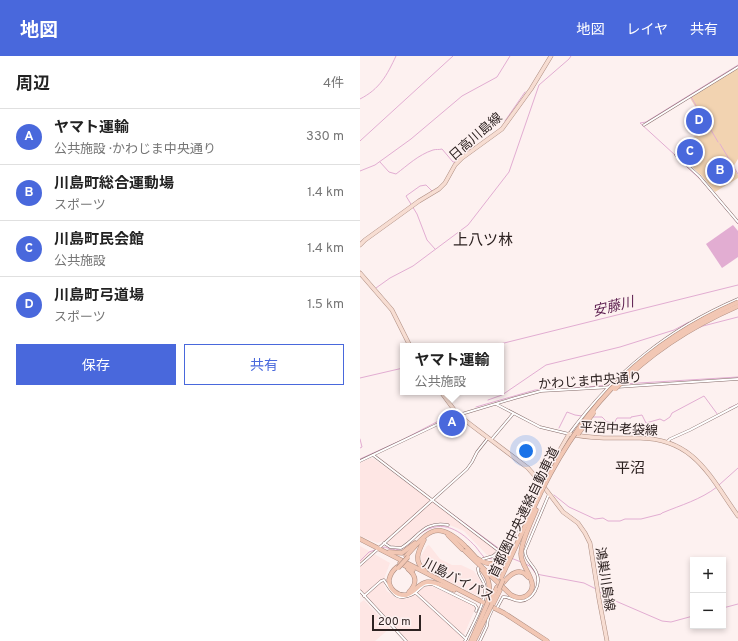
<!DOCTYPE html>
<html lang="ja">
<meta charset="utf-8">
<style>
body{margin:0;font-family:Overpass,"Noto Sans JP",sans-serif;background:#f6f6f6;color:#222}
.controls{position:absolute;right:12px;bottom:12px;display:grid;overflow:hidden;border-radius:0px;box-shadow:0 2px 6px #0003}
.controls button{width:36px;height:36px;display:grid;place-items:center;padding:0;border:0;border-bottom:1px solid #e0e0e0;background:#fff;color:#222;font:20px sans-serif}
.scale{position:absolute;left:12px;bottom:10px;width:49px;box-sizing:border-box;padding-left:4px;border:2px solid #2d2221;border-top:0;font-size:11px;line-height:14px;white-space:nowrap;color:#2d2221;-webkit-text-stroke:3px #fdf1f0;paint-order:stroke}
.you{position:absolute;left:166px;top:395px;width:14px;height:14px;margin:-10px;border:3px solid #fff;border-radius:50%;background:#1a73e8;box-shadow:0 0 0 6px #1a73e833}
.badge{display:grid;place-items:center;width:26px;height:26px;border-radius:50%;background:#4968dc;color:#fff;font-size:13px;font-weight:700}
.pin{position:absolute;translate:-50% -50%;border:2px solid #fff;box-shadow:0 1px 4px #0006}
.popup{position:absolute;left:40px;top:287px;width:104px;height:52px;box-sizing:border-box;display:grid;place-content:center;border-radius:0px;background:#fff;filter:drop-shadow(0 1px 3px #0005);font-size:13px;white-space:nowrap;color:#767676}
.popup b{font-size:15px;color:#222}
.popup::after{content:'';position:absolute;left:50%;top:100%;margin-left:-8px;border:8px solid transparent;border-top-color:#fff}
.list{margin:0;padding:0;list-style:none}
h2{display:flex;justify-content:space-between;align-items:center;height:52px;margin:0;padding:0 16px;font-size:17px}
h2 small{font-size:13px;font-weight:400;color:#767676}
.list li{display:grid;grid-template-columns:26px 1fr auto;gap:12px;align-items:center;box-sizing:border-box;height:56px;padding:0 16px;border-top:1px solid #e0e0e0}
.list b{display:block;font-size:15px;white-space:nowrap}
.list p{margin:0;font-size:13px;white-space:nowrap;color:#767676}
.list em{font-size:13px;font-style:normal;color:#767676}
.actions{display:flex;gap:8px;padding:12px 16px}
.actions a{flex:1;padding:9px 0;border:1px solid #4968dc;border-radius:0px;text-align:center;font-size:14px;color:#4968dc}
.actions .main{background:#4968dc;color:#fff}
.map{position:relative;flex:none;width:378px;height:585px;overflow:hidden}
header{display:flex;align-items:center;gap:24px;box-sizing:border-box;height:56px;padding:0 20px;background:#4968dc;color:#fff}
header strong{font-size:19px}
nav{display:flex;gap:22px;margin-inline-start:auto;font-size:14px}
main{display:flex}
aside{flex:1;background:#fff}
.map>svg:first-child{display:block}
.built{fill:#fee6e4}
.green{fill:#f2d3b1}
.water{fill:#e2add2}
.lines{fill:none;stroke-linecap:round;stroke-linejoin:round}
.stream{stroke:#e2add2;stroke-width:1}
.minor-casing{stroke:#836967;stroke-width:3}
.major-casing{stroke:#ad8d81;stroke-width:4.5}
.highway-casing{stroke:#ad8d81;stroke-width:5}
.minor{stroke:#fff;stroke-width:2}
.major{stroke:#f7ddd2;stroke-width:3.5}
.highway{stroke:#f2c7b4;stroke-width:4}
.highway-bridge-casing{stroke:#ad8d81;stroke-width:5;stroke-linecap:butt}
.highway-bridge{stroke:#f2c7b4;stroke-width:4}
.labels{text-anchor:middle;stroke-width:3;stroke-linejoin:round;paint-order:stroke}
.street-label{font-size:13px;fill:#2d2221;stroke:#fdf1f0}
.water-label{font-size:14px;font-style:italic;fill:#5c1e4f;stroke:#fdf1f0}
.quarter-label{font-size:15px;fill:#2d2221;stroke:#fdf1f0}
</style>
<header>
<strong>地図</strong>
<nav><a>地図</a><a>レイヤ</a><a>共有</a></nav>
</header>
<main>
<aside>
<h2>周辺<small>4件</small></h2>
<ul class="list">
<li><span class="badge">A</span><div><b>ヤマト運輸</b><p>公共施設 · かわじま中央通り</p></div><em>330 m</em></li>
<li><span class="badge">B</span><div><b>川島町総合運動場</b><p>スポーツ</p></div><em>1.4 km</em></li>
<li><span class="badge">C</span><div><b>川島町民会館</b><p>公共施設</p></div><em>1.4 km</em></li>
<li><span class="badge">D</span><div><b>川島町弓道場</b><p>スポーツ</p></div><em>1.5 km</em></li>
</ul>
<div class="actions"><a class="main">保存</a><a>共有</a></div>
</aside>
<div class="map">
<svg width="378" height="585" viewBox="0 0 378 585">
<rect width="100%" height="100%" fill="#fdf1f0"/>
<!-- built -->
<g class="built">
<polygon points="11,402 14,403 75,447 135,493 136,497 132,500 127,499 104,475 85,467 75,467 66,470 41,490 33,490 23,485 17,487 0,480 0,407"/>
<polygon points="69,489 80,503 92,509 101,509 114,515 122,528 122,534 120,541 78,520 63,507 61,504 61,500 67,490"/>
<polygon points="0,490 30,507 24,523 24,529 27,535 36,542 43,543 50,542 63,531 69,529 114,549 116,551 103,581 103,585 48,585 3,536 0,538"/>
<polygon points="4,544 30,572 15,585 0,585 0,547"/>
</g>
<!-- green -->
<polygon class="green" points="378,12 378,103 373,111 378,119 378,122 355,136 342,120 318,98 333,88 330,83 348,72 330,42"/>
<!-- water -->
<polygon class="water" points="373,169 378,175 378,201 362,212 346,188"/>
<g class="lines">
<!-- stream -->
<g class="stream">
<polyline points="331,41 344,63"/>
<path d="M0,43C20,33 27,19 36,0"/>
<polyline points="145,65 165,36"/>
<polyline points="345,65 349,72"/>
<polyline points="351,74 358,86"/>
<polyline points="0,85 93,0"/>
<polyline points="360,88 378,118"/>
<polyline points="315,99 280,67 286,66 378,9"/>
<polyline points="97,104 112,92"/>
<path d="M20,106L29,116L36,118C48,109 58,99 73,94C76,93 79,94 82,93L93,106H95"/>
<polyline points="327,111 341,124 369,157"/>
<polyline points="0,115 15,109 51,83 102,40 137,21 150,0"/>
<polyline points="72,135 66,129 60,130 46,140 57,158 67,184 75,193"/>
<polyline points="374,163 378,168"/>
<polyline points="16,232 30,222 53,210 108,169 149,116 179,29 209,3 211,0"/>
<polyline points="333,274 343,270 378,261"/>
<polyline points="132,290 378,229"/>
<polyline points="0,322 43,312"/>
<polyline points="263,328 378,321"/>
<polyline points="203,333 250,329"/>
<polyline points="128,344 142,339 186,309 260,291 314,274 329,266 330,268"/>
<polyline points="116,351 175,334 200,333"/>
<polyline points="369,352 378,348"/>
<polyline points="233,361 242,361 247,366 254,367 257,362 271,362 271,361 282,359 286,367 300,363 304,365 310,361 312,357 344,340 358,359"/>
<polyline points="199,372 207,356 215,359 222,360"/>
<polyline points="0,383 2,391 0,392"/>
<polyline points="0,403 42,384 92,358"/>
<polyline points="359,429 378,412"/>
<path d="M194,439L209,451L235,463L243,462L248,465H260L265,463H281L301,458L302,457C321,449 340,444 357,431"/>
<polyline points="73,444 141,494 145,499"/>
<path d="M61,477C83,462 101,475 116,491C119,495 121,498 124,501"/>
<path d="M22,492L25,491C36,496 42,494 51,486"/>
<path d="M127,502C134,504 137,502 142,498"/>
<polyline points="151,502 161,506"/>
<polyline points="0,505 9,496 15,494"/>
<polyline points="166,508 171,511 176,518 224,527 236,533"/>
<polyline points="240,536 251,543 302,565 311,566 333,560"/>
<polyline points="363,552 378,548"/>
</g>
<defs>
<g id="minor">
<polyline points="284,69 378,11"/>
<polyline points="316,99 339,120 378,166"/>
<polyline points="257,331 378,323"/>
<path d="M136,348L180,371L209,378C254,317 308,273 378,243"/>
<polyline points="131,384 153,358"/>
<polyline points="308,385 310,383 330,374 378,349"/>
<polyline points="13,399 139,495"/>
<polyline points="0,405 95,360 155,342 181,335 253,331"/>
<path d="M24,487L30,491L41,492C58,482 64,464 88,469"/>
<polyline points="123,503 133,500 151,485 181,428"/>
<polyline points="0,509 107,413 112,406 117,396 128,382"/>
<polyline points="0,535 46,585"/>
<polyline points="55,537 64,529 72,528 115,549 117,552 116,555"/>
<path d="M4,540L21,525L24,524C33,538 37,547 55,537L57,538L106,583"/>
<path d="M137,552L143,541C149,540 154,546 161,545C173,544 181,529 177,518C174,509 165,505 165,495L189,438"/>
<path d="M105,585C111,572 126,546 125,532C125,525 117,519 118,512"/>
<polyline points="120,585 127,570 128,563 132,554"/>
</g>
<g id="major">
<polyline points="0,189 5,184 59,145 79,133 85,127 95,109 102,102 142,73 171,33 191,0"/>
<polyline points="0,217 32,254 50,290"/>
<polyline points="81,336 98,359 168,412 181,427 203,456 218,467 225,477 230,487 239,543 247,585"/>
<path d="M181,427L209,378C233,383 256,382 280,382C335,383 350,421 378,460"/>
</g>
<g id="highway">
<polyline points="88,479 102,493"/>
<polyline points="0,483 144,557 187,585"/>
<path d="M64,484C58,496 53,505 65,515"/>
<polyline points="107,492 119,505"/>
<path d="M105,495L151,539C156,542 161,543 166,540C183,529 160,511 161,498C161,486 171,466 176,454"/>
<polyline points="29,496 42,497 55,487"/>
<path d="M46,500C68,476 76,462 105,490"/>
<path d="M118,503C132,512 143,508 152,494"/>
<polyline points="40,507 53,514"/>
<path d="M37,511C33,514 30,519 29,524C29,533 37,540 46,539C54,537 59,527 67,526C75,525 86,531 94,534"/>
<path d="M48,513C57,520 57,528 49,536"/>
<path d="M122,514C131,524 130,533 128,546"/>
<polyline points="141,522 182,434"/>
<path d="M144,526C151,517 160,511 168,521"/>
<polyline points="130,547 137,531"/>
<polyline points="133,548 140,534"/>
<polyline points="111,585 115,576"/>
<polyline points="114,585 118,577"/>
</g>
</defs>
<!-- minor casing -->
<use href="#minor" class="minor-casing"/>
<!-- major casing -->
<use href="#major" class="major-casing"/>
<!-- highway casing -->
<use href="#highway" class="highway-casing"/>
<!-- minor -->
<use href="#minor" class="minor"/>
<!-- major -->
<use href="#major" class="major"/>
<!-- highway -->
<use href="#highway" class="highway"/>
<defs>
<g id="highway-bridge">
<path d="M255,333C290,297 332,270 378,250"/>
<polyline points="218,378 234,356"/>
<path d="M182,434C226,345 287,286 378,246"/>
<polyline points="38,512 48,501"/>
<polyline points="139,533 143,524"/>
<polyline points="115,576 128,546"/>
<polyline points="118,577 132,548"/>
</g>
</defs>
<!-- highway-bridge casing -->
<use href="#highway-bridge" class="highway-bridge-casing"/>
<!-- highway-bridge -->
<use href="#highway-bridge" class="highway-bridge"/>
</g>
<g class="labels">
<!-- street labels -->
<g class="street-label">
<text transform="translate(115 80) rotate(-41)" y="5">日高川島線</text>
<text transform="translate(230 324) rotate(-4)" y="5">かわじま中央通り</text>
<text transform="translate(259 372) rotate(3)" y="5">平沼中老袋線</text>
<text transform="translate(163 456) rotate(-64)" y="5">首都圏中央連絡自動車道</text>
<text transform="translate(99 523) rotate(27)" y="5">川島バイパス</text>
<text transform="translate(246 523) rotate(81)" y="5">鴻巣川島線</text>
</g>
<!-- water labels -->
<g class="water-label">
<text transform="translate(253 250) rotate(-14)" y="5">安藤川</text>
</g>
<!-- quarter labels -->
<g class="quarter-label">
<text x="123" y="189">上八ツ林</text>
<text x="270" y="417">平沼</text>
</g>
</g>
</svg>
<div class="controls">
<button>+</button>
<button>−</button>
</div>
<div class="scale">200 m</div>
<div class="you"></div>
<div class="pin badge" style="left:92px;top:367px">A</div>
<div class="popup"><b>ヤマト運輸</b>公共施設</div>
<div class="pin badge" style="left:360px;top:115px">B</div>
<div class="pin badge" style="left:330px;top:96px">C</div>
<div class="pin badge" style="left:339px;top:65px">D</div>
</div>
</main>
